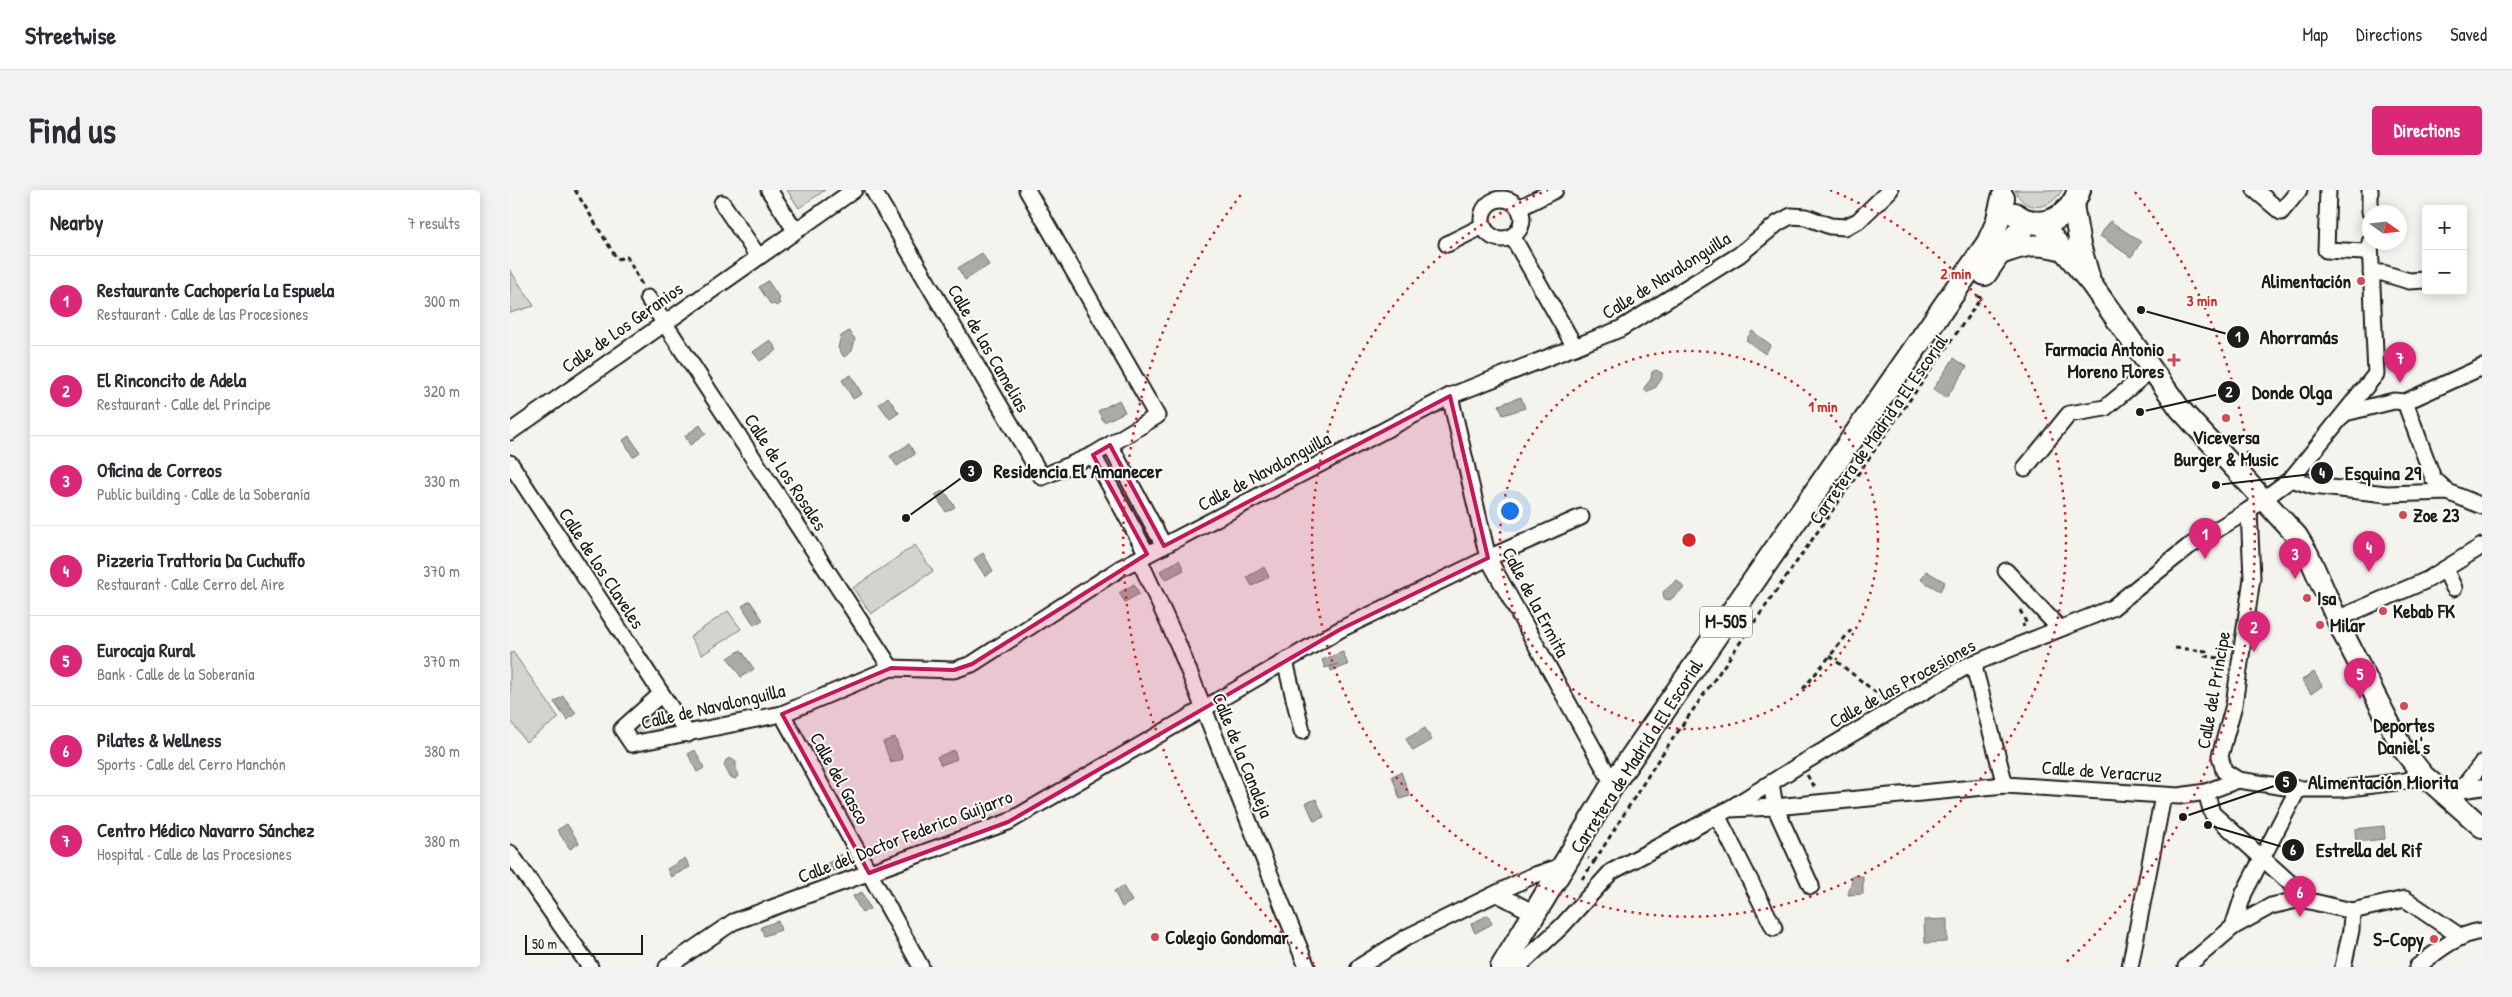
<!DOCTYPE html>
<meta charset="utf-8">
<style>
body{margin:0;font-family:"Patrick Hand",sans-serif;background:#f2f2f3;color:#2b2b33}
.controls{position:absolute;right:15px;top:15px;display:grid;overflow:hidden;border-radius:5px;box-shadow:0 2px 12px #0003}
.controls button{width:45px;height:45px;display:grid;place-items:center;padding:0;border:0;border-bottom:1px solid #e1e1e2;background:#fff;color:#2b2b33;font:25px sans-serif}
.compass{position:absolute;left:1852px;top:15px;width:45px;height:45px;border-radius:50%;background:#fff;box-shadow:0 2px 12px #0003;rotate:104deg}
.scale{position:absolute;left:15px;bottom:12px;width:118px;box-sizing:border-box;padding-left:5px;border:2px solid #1c1c1c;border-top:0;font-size:14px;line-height:18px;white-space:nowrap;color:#1c1c1c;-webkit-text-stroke:4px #fdfcf7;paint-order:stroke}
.you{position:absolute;left:999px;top:320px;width:18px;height:18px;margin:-12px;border:4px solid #fff;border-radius:50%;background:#1a73e8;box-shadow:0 0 0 8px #1a73e833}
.badge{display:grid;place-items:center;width:32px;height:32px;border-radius:50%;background:#db2777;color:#fff;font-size:16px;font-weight:700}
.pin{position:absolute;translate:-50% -41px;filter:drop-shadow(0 1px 2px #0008)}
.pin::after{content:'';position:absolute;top:26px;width:18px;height:15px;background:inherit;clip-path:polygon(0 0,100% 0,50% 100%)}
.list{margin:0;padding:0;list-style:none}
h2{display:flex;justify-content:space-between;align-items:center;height:65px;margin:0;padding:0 20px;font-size:21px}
h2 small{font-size:16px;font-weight:400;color:#7c7c81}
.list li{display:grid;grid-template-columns:32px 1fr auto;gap:15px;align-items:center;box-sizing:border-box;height:90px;padding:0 20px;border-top:1px solid #e1e1e2}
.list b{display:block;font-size:19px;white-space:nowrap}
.list p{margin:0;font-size:16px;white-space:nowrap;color:#7c7c81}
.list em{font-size:16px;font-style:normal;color:#7c7c81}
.map{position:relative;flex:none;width:1972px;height:777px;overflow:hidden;border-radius:5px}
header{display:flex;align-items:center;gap:30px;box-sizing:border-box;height:70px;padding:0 25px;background:#fff;border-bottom:1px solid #e1e1e2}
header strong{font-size:24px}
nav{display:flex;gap:28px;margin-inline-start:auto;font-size:18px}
.intro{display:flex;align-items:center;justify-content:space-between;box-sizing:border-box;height:120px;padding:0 30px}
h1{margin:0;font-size:35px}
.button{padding:12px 22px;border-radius:5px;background:#db2777;color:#fff;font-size:18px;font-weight:700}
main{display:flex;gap:30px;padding:0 30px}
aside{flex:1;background:#fff;border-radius:5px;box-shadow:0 2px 12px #0003}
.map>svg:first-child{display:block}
.green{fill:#d4d3cf;stroke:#787876}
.water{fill:#abaaa6;stroke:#72716f}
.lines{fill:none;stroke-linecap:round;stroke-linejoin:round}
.minor-casing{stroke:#1c1c1c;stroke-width:19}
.major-casing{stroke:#1c1c1c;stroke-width:24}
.highway-casing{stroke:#1c1c1c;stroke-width:26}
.path{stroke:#1c1c1c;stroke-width:3;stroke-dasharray:5 4;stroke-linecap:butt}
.minor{stroke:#fdfcf7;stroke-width:15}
.major{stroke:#fdfcf7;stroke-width:20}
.highway{stroke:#fdfcf7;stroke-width:22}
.marked{fill:#c2185b;fill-opacity:0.2;stroke:#c2185b;stroke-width:4;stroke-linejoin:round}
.ring{fill:none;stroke:#d62828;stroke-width:2.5;stroke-dasharray:2.5 5}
.poi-dot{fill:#d1495b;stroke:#fdfcf7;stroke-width:2}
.labels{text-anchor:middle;stroke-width:4;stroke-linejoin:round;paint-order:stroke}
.shield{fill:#fdfcf7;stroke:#605f5e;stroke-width:1}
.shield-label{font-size:18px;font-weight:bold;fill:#1c1c1c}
.street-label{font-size:19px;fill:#1c1c1c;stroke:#fdfcf7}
.poi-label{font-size:19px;font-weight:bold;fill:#1c1c1c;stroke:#fdfcf7;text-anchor:start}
.centre{fill:#d62828;stroke:#fdfcf7;stroke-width:2.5}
.ring-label{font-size:15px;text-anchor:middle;font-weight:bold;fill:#d62828;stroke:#fdfcf7;stroke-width:4;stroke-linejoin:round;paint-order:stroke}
.leader{fill:none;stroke:#1c1c1c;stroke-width:2}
.callout-dot{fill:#1c1c1c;stroke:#fdfcf7;stroke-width:2}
.mark-label{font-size:15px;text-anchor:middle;font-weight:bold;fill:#fff}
.callout-label{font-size:20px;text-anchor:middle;font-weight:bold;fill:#1c1c1c;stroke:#fdfcf7;stroke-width:4;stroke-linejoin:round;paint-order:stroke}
</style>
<header>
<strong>Streetwise</strong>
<nav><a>Map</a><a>Directions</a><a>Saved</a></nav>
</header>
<div class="intro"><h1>Find us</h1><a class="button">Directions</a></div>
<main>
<aside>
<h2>Nearby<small>7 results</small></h2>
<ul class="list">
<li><span class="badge">1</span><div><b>Restaurante Cachopería La Espuela</b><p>Restaurant · Calle de las Procesiones</p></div><em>300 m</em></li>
<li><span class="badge">2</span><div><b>El Rinconcito de Adela</b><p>Restaurant · Calle del Príncipe</p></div><em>320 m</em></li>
<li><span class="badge">3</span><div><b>Oficina de Correos</b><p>Public building · Calle de la Soberanía</p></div><em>330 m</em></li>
<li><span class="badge">4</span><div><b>Pizzeria Trattoria Da Cuchuffo</b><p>Restaurant · Calle Cerro del Aire</p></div><em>370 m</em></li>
<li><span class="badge">5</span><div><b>Eurocaja Rural</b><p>Bank · Calle de la Soberanía</p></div><em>370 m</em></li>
<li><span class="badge">6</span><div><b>Pilates &amp; Wellness</b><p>Sports · Calle del Cerro Manchón</p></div><em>380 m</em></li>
<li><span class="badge">7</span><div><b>Centro Médico Navarro Sánchez</b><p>Hospital · Calle de las Procesiones</p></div><em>380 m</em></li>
</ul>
</aside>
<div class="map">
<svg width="1972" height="777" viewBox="0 0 1972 777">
<rect width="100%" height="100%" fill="#f4f3ee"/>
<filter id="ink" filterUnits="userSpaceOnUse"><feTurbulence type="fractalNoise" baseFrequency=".02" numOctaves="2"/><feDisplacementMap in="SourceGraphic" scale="10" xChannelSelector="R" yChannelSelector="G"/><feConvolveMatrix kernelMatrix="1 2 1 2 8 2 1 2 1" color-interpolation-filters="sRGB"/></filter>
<g filter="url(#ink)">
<!-- green -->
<g class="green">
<polygon points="277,0 315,0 289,18"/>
<path d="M1505,0H1552C1541,20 1515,24 1505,0Z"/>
<polygon points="0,80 24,116 0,123"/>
<polygon points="405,355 423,381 361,424 343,398"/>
<polygon points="218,421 231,439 192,465 180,447"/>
<polygon points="3,462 49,528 16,552 0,530 0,464"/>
<polygon points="153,515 166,535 124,546 121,541"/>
</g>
<!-- water -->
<g class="water">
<polygon points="1600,31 1631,52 1621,67 1590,46"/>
<polygon points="472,63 479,75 455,90 448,78"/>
<polygon points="258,91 270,109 268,110 270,113 266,116 264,114 261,115 249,97"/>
<polygon points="339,141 345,149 342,161 334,167 328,158 331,146"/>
<polygon points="1242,141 1261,155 1255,164 1236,150"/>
<polygon points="260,150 267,160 250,171 243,162"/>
<polygon points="1444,168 1457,177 1436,208 1423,199"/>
<polygon points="1146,180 1152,183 1152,188 1146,197 1136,202 1134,198 1141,189 1142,182"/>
<polygon points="341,185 352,204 343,209 332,190"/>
<polygon points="378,207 389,223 380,229 369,214"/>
<polygon points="1011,207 1015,218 993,225 989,215"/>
<polygon points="609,210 615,222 594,232 588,221"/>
<polygon points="190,235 196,244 180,255 175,246"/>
<polygon points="119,246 130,262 123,267 113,250"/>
<polygon points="399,254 405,264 387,276 380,266"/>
<polygon points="434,300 445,317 436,322 425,305"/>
<polygon points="473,363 483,381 475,386 464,369"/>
<polygon points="669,370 674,380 655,390 650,381"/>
<polygon points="754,377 759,387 742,396 737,387"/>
<polygon points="1416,381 1435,392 1430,401 1411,390"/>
<polygon points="1167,390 1174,398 1160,410 1154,409 1153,402"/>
<polygon points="624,394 629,404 615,412 609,403"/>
<polygon points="240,411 253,430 244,435 232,416"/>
<polygon points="231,460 244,479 231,487 218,468"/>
<polygon points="833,462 838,475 821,481 820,477 828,474 815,478 812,470"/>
<polygon points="1804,482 1812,496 1801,504 1792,490"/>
<polygon points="53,506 66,523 57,530 44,512"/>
<polygon points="915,538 922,550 903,561 896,549"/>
<polygon points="385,547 393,569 381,573 373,552"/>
<polygon points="185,560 194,578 187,582 178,564"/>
<polygon points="444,560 447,569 431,575 427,567"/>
<polygon points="220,568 226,572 226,578 229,585 225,589 220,587 214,575 216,570"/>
<polygon points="891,582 900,606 890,609 882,586"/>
<polygon points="806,609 814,627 804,631 796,613"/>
<polygon points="57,634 69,653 60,659 47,640"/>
<polygon points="1874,636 1875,649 1846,652 1845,639"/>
<polygon points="331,664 336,675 319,682 315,674 328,669 327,666"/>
<polygon points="175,668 180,677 161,687 157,679"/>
<polygon points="1343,686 1353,686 1353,704 1338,705"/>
<polygon points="613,696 622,711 612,717 604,701"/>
<polygon points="352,702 360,719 352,723 343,706"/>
<polygon points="978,725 982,734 965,743 961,734"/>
<polygon points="1437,729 1437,752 1415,753 1414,730"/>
<polygon points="268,731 271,740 254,746 251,737"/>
</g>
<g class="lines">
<defs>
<g id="minor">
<polyline points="259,0 285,40"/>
<polyline points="363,0 532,287 583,265 647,226 517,0"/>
<polyline points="1745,0 1771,22 1789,0"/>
<polyline points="1818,0 1816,60 1854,62"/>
<circle cx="992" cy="29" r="20"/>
<polyline points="212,13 248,66"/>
<polyline points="1009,18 1045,0"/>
<polyline points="1860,22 1860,0"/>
<polyline points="1002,46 1065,157"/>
<polyline points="937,54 973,36"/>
<polyline points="1861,83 1873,83 1899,91 1916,90"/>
<polyline points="138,108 381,478"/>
<polyline points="940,206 978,368 1103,594"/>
<polyline points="1895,212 1923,288 1938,302"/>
<polyline points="1835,223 1884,211 1895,212 1972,177"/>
<polyline points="0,242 344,0"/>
<polyline points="600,255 654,356"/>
<polyline points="583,265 637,364"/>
<polyline points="0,273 178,544"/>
<polyline points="1515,278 1559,224 1595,218 1642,179"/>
<polyline points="1781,289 1802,296 1877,304 1938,302 1972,316"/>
<polyline points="629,369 668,454 797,777"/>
<polyline points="1935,379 1944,398"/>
<polyline points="1496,381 1549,438"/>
<polyline points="1827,429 1917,390 1972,356"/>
<polyline points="775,471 792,541"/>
<polyline points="1463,473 1495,595"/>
<polyline points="151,504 112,539 122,554 272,524 381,478 444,480 462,474 611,378 940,206 1110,139 1229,65 1268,33 1281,26 1296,27 1320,36 1335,37 1348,31 1380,0"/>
<polyline points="272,524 411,777"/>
<polyline points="1728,590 1714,581 1710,566 1724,515 1742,388 1739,320"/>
<polyline points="1261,593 1265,617 1301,696"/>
<polyline points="1951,600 1972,597"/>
<polyline points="1696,602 1702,623 1780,693 1791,709 1842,721 1895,709 1951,747"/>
<polyline points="1943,610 1972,573"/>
<polyline points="1219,619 1291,574 1457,476 1602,418 1678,357 1739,320 1781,289 1866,184 1860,52"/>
<polyline points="1207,625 1264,738"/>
<polyline points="0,663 80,777"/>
<polyline points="988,704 1024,723"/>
<polyline points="1723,737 1761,716 1791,709"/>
<polyline points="157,777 223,732 498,632 831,439 978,368 1071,327"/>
<polyline points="849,777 897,747 1022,686 1055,675"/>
<polyline points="1011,777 1009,776 1052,736 1101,682 1219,619 1265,617 1495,595 1669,606 1696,602 1728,590 1788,599 1831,599 1895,591 1913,585"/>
<polyline points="1620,777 1653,606"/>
<polyline points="1676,777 1723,737 1734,703 1788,599"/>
<polyline points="1833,777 1841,740 1842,721"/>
<path d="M1907,777C1926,762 1947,744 1972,741"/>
</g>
<g id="major">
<polyline points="1563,15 1570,55 1579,86"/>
<polyline points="1531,33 1582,95 1670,219 1787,346 1798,364 1833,443 1892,558 1913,585 1972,637"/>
<path d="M1488,65C1514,55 1525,52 1553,60"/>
</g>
<g id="highway">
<path d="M1505,24C1530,44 1561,27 1569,0"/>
<polyline points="1475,84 1488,65 1519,31"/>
<polyline points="992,777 1103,594 1478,53 1487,33 1493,8"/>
</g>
</defs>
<!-- minor casing -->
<use href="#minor" class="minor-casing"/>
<!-- major casing -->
<use href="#major" class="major-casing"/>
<!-- highway casing -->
<use href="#highway" class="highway-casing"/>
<!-- path -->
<g class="path">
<polyline points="65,0 107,69 117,67 133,97"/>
<polyline points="1510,420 1517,434 1512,436"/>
<polyline points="1665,458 1696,461 1695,466 1716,469"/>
<polyline points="1320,466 1374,509"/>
<polyline points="1293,499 1341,440"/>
<polyline points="1297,585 1306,599"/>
<polyline points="1084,672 1148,570 1471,108 1464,104"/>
<polyline points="1072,689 1084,672 1078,668"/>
</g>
<!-- minor -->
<use href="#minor" class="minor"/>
<!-- major -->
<use href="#major" class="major"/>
<!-- highway -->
<use href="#highway" class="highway"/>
</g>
</g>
<!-- marked area -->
<path class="marked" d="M940,206L978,368L831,439L498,632L359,683L272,524L381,478L444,480L462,474L637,364L583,265L600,255L654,356Z"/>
<!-- distance rings -->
<g class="ring">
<circle cx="1179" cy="350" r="189"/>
<path d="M1320 0A377 377 0 1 1 1038 0"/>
<path d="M804 774A566 566 0 0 1 733 2M1625 2A566 566 0 0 1 1554 774"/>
</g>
<!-- markers -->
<g class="poi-dot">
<circle cx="1851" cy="91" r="5"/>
<path d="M1661.5 162.5h5v5h5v5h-5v5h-5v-5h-5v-5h5z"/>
<circle cx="1716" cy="228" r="5"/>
<circle cx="1893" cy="325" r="5"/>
<circle cx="1797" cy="408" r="5"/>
<circle cx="1873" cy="421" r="5"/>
<circle cx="1810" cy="435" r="5"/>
<circle cx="1894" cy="516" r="5"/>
<circle cx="645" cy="747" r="5"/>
<circle cx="1924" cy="749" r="5"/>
</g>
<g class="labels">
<!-- shield labels -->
<rect class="shield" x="1190" y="416.5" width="52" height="31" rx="4"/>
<g class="shield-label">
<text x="1216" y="438">M-505</text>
</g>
<!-- street labels -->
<g class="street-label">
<text transform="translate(1156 85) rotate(-32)" y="7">Calle de Navalonguilla</text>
<text transform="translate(112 137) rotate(-35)" y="7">Calle de Los Geranios</text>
<text transform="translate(479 158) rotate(60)" y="7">Calle de las Camelias</text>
<text transform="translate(1368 239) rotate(-55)" y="7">Carretera de Madrid a El Escorial</text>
<text transform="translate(754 281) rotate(-28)" y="7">Calle de Navalonguilla</text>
<text transform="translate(276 282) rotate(57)" y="7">Calle de Los Rosales</text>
<text transform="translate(92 378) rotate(57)" y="7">Calle de los Claveles</text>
<text transform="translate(1026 412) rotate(62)" y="7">Calle de la Ermita</text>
<text transform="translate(1392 493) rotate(-29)" y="7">Calle de las Procesiones</text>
<text transform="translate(1703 500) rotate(-80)" y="7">Calle del Príncipe</text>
<text transform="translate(203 516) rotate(-13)" y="7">Calle de Navalonguilla</text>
<text transform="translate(733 565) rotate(68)" y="7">Calle de la Canaleja</text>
<text transform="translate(1126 566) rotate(-57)" y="7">Carretera de Madrid a El Escorial</text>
<text transform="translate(1592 581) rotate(4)" y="7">Calle de Veracruz</text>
<text transform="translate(330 588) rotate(61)" y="7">Calle del Gasco</text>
<text transform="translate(395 646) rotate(-21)" y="7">Calle del Doctor Federico Guijarro</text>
</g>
<!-- poi labels -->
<g class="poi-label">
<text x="1841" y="98" text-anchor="end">Alimentación</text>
<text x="1654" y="166" text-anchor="end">Farmacia Antonio<tspan x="1654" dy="22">Moreno Flores</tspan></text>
<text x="1716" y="254" text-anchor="middle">Viceversa<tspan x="1716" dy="22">Burger &amp; Music</tspan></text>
<text x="1903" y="332">Zoe 23</text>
<text x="1807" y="415">Isa</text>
<text x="1883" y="428">Kebab FK</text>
<text x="1820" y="442">Milar</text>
<text x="1894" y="542" text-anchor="middle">Deportes<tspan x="1894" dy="22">Daniel's</tspan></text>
<text x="655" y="754">Colegio Gondomar</text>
<text x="1914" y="756" text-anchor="end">S-Copy</text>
</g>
</g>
<circle cx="1179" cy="350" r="8" class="centre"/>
<g class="ring-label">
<text x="1446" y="89">2 min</text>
<text x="1692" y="116">3 min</text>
<text x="1313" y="222">1 min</text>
</g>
<!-- callouts -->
<path class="leader" d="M1631 120L1728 147M1630 222L1719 202M396 328L461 281M1706 295L1812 283M1673 627L1776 592M1698 635L1783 660"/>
<g class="callout-dot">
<circle cx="1631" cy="120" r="5"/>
<circle cx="1630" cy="222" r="5"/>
<circle cx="396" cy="328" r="5"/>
<circle cx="1706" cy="295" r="5"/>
<circle cx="1673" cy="627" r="5"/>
<circle cx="1698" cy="635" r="5"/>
<circle cx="1728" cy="147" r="12"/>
<circle cx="1719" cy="202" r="12"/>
<circle cx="461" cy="281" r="12"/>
<circle cx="1812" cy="283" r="12"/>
<circle cx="1776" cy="592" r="12"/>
<circle cx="1783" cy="660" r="12"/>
</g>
<g class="mark-label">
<text x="1728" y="152">1</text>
<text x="1719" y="207">2</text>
<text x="461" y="286">3</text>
<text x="1812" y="288">4</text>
<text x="1776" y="597">5</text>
<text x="1783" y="665">6</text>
</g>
<g class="callout-label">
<text x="1789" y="154">Ahorramás</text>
<text x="1782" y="209">Donde Olga</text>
<text x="568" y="288">Residencia El Amanecer</text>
<text x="1873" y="290">Esquina 29</text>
<text x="1873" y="599">Alimentación Miorita</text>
<text x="1859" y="667">Estrella del Rif</text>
</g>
</svg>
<div class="controls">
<button>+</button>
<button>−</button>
</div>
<svg class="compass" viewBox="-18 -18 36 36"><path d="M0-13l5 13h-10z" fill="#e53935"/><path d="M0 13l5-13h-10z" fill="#7c7c81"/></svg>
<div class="scale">50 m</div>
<div class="you"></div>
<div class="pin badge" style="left:1695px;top:369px">1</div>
<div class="pin badge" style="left:1744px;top:462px">2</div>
<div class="pin badge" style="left:1785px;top:389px">3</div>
<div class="pin badge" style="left:1859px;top:382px">4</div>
<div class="pin badge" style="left:1850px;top:509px">5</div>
<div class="pin badge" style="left:1790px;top:727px">6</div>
<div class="pin badge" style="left:1890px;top:193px">7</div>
</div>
</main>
